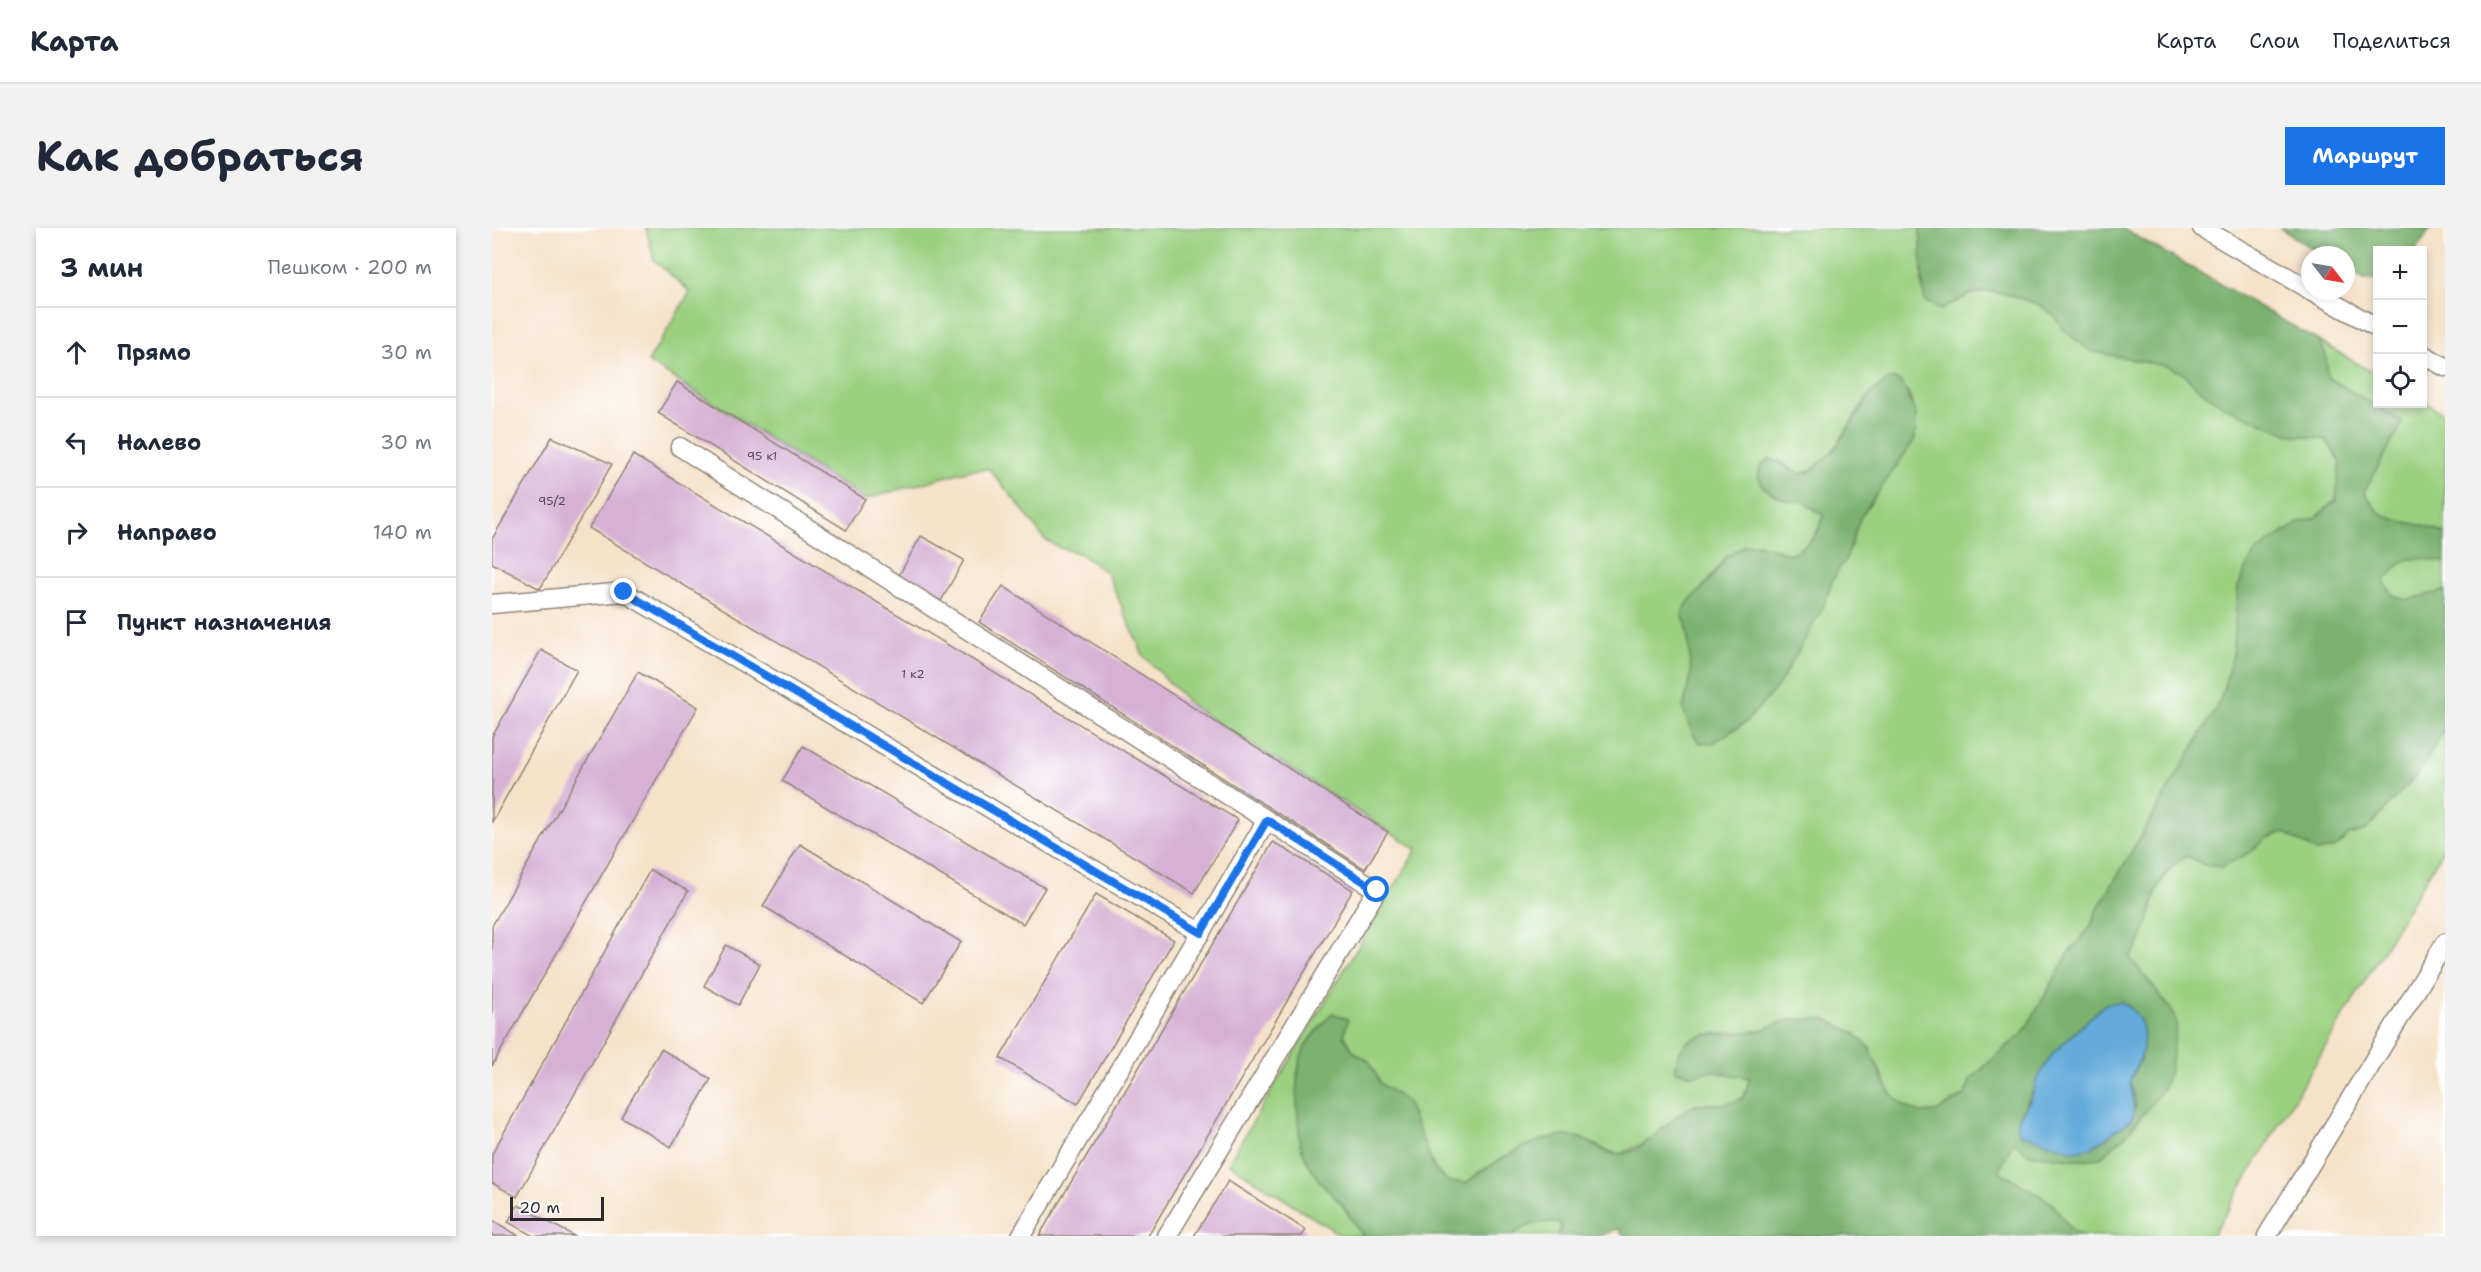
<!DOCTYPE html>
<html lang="ru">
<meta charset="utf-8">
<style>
body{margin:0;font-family:"Shantell Sans",sans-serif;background:#f2f2f3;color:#1f2937}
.controls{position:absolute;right:18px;top:18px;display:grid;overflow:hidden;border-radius:0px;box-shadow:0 3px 9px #0003}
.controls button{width:54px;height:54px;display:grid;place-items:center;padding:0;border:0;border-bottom:2px solid #e0e1e3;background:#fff;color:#1f2937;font:30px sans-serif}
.compass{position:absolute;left:1809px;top:18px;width:54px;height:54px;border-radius:50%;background:#fff;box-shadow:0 3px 9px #0003;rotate:121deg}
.scale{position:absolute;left:18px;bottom:15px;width:94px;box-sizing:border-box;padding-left:6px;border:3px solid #2b2b2b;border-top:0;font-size:16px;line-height:21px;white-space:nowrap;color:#2b2b2b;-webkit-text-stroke:4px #fff;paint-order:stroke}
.stop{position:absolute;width:18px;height:18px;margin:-14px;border:4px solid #1a73e8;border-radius:50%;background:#fff}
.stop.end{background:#1a73e8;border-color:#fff;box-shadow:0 2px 6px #0008}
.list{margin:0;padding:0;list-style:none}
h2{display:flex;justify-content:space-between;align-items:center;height:78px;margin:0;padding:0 24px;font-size:26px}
h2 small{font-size:20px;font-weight:400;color:#747a83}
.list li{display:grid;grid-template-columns:39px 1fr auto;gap:18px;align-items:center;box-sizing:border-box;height:90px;padding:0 24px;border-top:2px solid #e0e1e3}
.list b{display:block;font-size:22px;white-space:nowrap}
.list em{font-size:20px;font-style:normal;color:#747a83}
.icon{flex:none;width:33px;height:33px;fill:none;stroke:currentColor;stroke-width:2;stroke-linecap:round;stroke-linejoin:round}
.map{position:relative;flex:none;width:1953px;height:1008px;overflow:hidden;border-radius:0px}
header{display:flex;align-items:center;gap:36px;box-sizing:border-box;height:84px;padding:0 30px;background:#fff;border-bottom:2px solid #e0e1e3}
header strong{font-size:28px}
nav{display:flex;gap:33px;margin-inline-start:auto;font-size:21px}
.intro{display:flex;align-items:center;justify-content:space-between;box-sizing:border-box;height:144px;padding:0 36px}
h1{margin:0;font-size:42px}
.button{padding:15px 27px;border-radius:0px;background:#1a73e8;color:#fff;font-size:21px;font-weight:700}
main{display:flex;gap:36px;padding:0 36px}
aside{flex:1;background:#fff;border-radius:0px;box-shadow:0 3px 9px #0003}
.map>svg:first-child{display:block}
.green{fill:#9bd081;stroke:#637e56;stroke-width:1.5;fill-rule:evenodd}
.forest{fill:#7cb26f;stroke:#546e4d;stroke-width:1.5;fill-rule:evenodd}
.water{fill:#63abda;stroke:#476b82;stroke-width:1.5}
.building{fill:#d6b1d5}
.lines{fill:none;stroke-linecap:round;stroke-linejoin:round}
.service-casing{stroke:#90867a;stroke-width:21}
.service{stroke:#fff;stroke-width:18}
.route{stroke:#1a73e8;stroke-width:8}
.labels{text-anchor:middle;stroke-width:4.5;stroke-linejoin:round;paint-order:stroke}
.number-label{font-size:12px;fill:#564c56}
</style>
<header>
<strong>Карта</strong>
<nav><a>Карта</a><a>Слои</a><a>Поделиться</a></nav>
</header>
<div class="intro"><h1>Как добраться</h1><a class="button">Маршрут</a></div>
<main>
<aside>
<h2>3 мин<small>Пешком · 200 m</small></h2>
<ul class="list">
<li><svg class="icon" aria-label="ahead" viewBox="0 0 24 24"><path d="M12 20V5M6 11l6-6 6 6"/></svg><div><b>Прямо</b></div><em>30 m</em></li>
<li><svg class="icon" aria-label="left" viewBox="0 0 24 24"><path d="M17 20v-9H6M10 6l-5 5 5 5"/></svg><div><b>Налево</b></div><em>30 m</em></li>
<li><svg class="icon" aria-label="right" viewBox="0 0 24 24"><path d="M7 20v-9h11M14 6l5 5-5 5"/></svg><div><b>Направо</b></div><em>140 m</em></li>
<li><svg class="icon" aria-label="arrive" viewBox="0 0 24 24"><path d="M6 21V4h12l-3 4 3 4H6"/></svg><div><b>Пункт назначения</b></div></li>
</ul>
</aside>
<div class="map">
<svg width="1953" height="1008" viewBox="0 0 1953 1008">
<rect width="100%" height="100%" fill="#fff"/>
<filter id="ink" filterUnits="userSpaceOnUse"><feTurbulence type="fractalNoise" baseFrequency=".0167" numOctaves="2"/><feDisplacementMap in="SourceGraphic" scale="12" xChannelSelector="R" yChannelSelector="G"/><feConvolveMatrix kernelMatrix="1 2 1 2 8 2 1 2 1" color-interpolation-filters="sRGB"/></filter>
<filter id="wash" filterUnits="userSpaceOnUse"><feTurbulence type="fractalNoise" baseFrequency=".008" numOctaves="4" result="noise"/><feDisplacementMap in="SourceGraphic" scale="24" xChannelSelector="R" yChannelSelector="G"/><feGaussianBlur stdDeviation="1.35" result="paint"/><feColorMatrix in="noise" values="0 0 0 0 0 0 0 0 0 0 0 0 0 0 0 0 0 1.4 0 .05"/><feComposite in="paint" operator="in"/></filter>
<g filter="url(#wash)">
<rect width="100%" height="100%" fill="#f5e2c9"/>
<!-- green -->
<g class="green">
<path d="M154,0H1428L1431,40L1429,57L1448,82L1479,66L1496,63L1515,66L1548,77L1562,88L1571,101L1640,132L1675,138L1692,146L1704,159L1733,179L1796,206L1835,212L1848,234L1844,271L1824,290L1808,294L1774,316L1762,327L1753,343L1745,378L1740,430L1729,470L1721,486L1604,684L1598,700L1579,722L1530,807L1515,818L1479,851L1473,867L1444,884L1428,885L1413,878L1399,866L1385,836L1282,797C1276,799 1270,802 1264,803C1229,808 1189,795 1183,843L1201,847L1219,843L1258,850L1252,869L1239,877L1205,876L1189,885L1159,912L1128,926L1113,922L1099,914L1018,927L987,944L974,955L957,954L943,942L915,874L888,855L877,833L862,824L840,785L815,815L808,831L805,847L808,916L826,951L852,979L870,1008H850L736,935L925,621L701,479L651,427L615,345L587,325L568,320L552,311L531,282L497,241L478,242L373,271L156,134L198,64L162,32ZM1400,150L1416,164L1420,175L1423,211L1368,290L1355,328L1341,351L1332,377L1285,459L1254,494L1242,502L1194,469L1199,444L1195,399L1212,358L1234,329L1253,317L1286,321L1297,326C1317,318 1324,308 1332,288L1310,273H1296L1287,233L1308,246C1343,240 1358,186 1381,163C1386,158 1394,154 1400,150Z"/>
<path d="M1827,113L1885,147L1886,176H1930L1931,173L1953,186V307C1934,293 1905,298 1886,283C1881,278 1877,269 1872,264L1911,194L1835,149L1834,127Z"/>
<polygon points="1920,329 1953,334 1953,363 1915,372 1901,367 1892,354 1903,339"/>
<polygon points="1953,501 1953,619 1720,1008 1588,1008 1577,999 1560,975 1507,943 1521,913 1538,926 1590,932 1608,930 1635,906 1670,862 1677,846 1679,829 1678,780 1638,730 1648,714 1660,681 1662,665 1681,636 1696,628 1713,637 1730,639 1760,623 1774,610 1792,604 1825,624 1844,619 1856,607 1874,602 1927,544"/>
<polygon points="1051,993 1070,996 1065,1008 1018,1008 1032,999"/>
</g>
<!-- forest -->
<g class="forest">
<path d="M1428,0H1630L1827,113L1834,127L1835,149L1911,194L1872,264C1877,269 1881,278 1886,283C1905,298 1934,293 1953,307V334C1919,329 1914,325 1892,354L1901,367L1915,372L1953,363V501L1927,544L1874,602L1857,607L1844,619L1825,624L1792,604L1774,610L1760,623L1730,639L1713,637L1696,628C1664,644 1665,667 1655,697C1651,709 1645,719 1638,730L1678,780L1685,795L1677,846L1670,862L1635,906L1608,930L1590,932L1538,926L1521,914L1507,943L1560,975L1577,999L1588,1008H1133L1126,1001L1108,1008H1065L1070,996C1047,992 1037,996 1018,1008H870L852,979L826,951L815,934L808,916L804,863L808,831L815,815L840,785L856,791L852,809L862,824L877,833L888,855L915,874L943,942L957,954L974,955C999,935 1052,901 1085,909C1099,913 1113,927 1127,926C1151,925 1174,895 1192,883C1214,869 1227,883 1252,869L1258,850L1219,843L1201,847L1183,843L1186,826L1196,813L1211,807L1266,803L1299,791H1333L1362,805L1377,819L1391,852L1399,866L1413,878L1428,885L1444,884L1473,867L1479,851L1515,818L1530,807L1579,722L1598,700L1604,684L1721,486L1729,470L1740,430L1746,359L1753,343L1762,327L1774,316L1808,294L1824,290L1844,272L1848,234L1835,212L1796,206L1733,179L1704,159L1692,146L1675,138L1598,123L1571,101L1562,88L1548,77L1515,66L1496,63L1478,66L1448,82L1433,73C1428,49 1430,24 1428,0ZM1629,774L1649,829L1638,853L1643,876L1640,891L1599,920L1527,890L1561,825L1613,776Z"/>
<polygon points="1788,0 1939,0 1924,22 1886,22 1885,52 1874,52 1854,41 1854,27 1830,27"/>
<polygon points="1400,150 1410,154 1424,187 1423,211 1368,290 1355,328 1341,351 1332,377 1312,413 1285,459 1254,494 1221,515 1207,515 1200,505 1191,481 1199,444 1195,399 1190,386 1195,376 1221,348 1234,329 1253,317 1265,316 1297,326 1306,322 1323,310 1332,288 1310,273 1296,273 1283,267 1271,259 1266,248 1269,237 1278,230 1308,246 1318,244 1342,222 1381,163"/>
</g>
<!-- water -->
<path class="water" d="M1629,774C1652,786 1655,805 1649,829C1646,837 1638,846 1638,855C1639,870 1644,874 1640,891L1599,920L1582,923L1529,906L1526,899L1527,890L1540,869L1544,853L1561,825L1613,776Z"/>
<g id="blocks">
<!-- building -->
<g class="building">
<polygon points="185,154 373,271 354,302 166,185"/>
<polygon points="60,209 120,236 48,361 0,335 0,311"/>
<polygon points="141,227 746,592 702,665 97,300"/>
<polygon points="429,308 472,332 449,373 406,349"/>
<polygon points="511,358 896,604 873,641 487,394"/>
<polygon points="49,422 85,442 0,594 0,509"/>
<polygon points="146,444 206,479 0,838 0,698"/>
<polygon points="311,518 553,660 531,696 290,553"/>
<polygon points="781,614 861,662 656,1008 547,1008"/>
<polygon points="308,616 469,714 431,775 271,678"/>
<polygon points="158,642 196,663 25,969 0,955 0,926"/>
<polygon points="604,666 682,712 586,876 508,830"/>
<polygon points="234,717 268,736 246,777 212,758"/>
<polygon points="169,821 219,851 179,919 129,889"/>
<polygon points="736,953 814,1002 810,1008 702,1008"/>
<polygon points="26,977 82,1008 41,1008 16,994"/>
<polygon points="0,992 27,1008 0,1008"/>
</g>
</g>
</g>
<g filter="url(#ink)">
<use href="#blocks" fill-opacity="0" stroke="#90867a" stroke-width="1.5"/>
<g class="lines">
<defs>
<g id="service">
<polyline points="1710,0 1818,62"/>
<polyline points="1820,63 1886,100"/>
<polyline points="1930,126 1953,139"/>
<polyline points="188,219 885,662 675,1008"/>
<polyline points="0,376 132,364 709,705"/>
<polyline points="529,1008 775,592"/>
<polyline points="1775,1008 1953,715"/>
</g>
</defs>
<!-- service casing -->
<use href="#service" class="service-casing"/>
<!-- service -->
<use href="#service" class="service"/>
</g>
</g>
<g class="lines" filter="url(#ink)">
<!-- route -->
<polyline class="route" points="132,364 709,705 775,592 885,662"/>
</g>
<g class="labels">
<!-- number labels -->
<g class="number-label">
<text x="270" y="232">95 к1</text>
<text x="60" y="277">95/2</text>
<text x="421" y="450">1 к2</text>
</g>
</g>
</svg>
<div class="controls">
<button>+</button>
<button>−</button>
<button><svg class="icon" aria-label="locate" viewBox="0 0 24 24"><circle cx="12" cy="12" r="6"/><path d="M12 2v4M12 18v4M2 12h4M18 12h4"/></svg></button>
</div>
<svg class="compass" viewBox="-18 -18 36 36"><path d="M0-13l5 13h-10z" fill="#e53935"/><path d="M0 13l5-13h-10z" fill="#747a83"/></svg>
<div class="scale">20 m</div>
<div class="stop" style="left:885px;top:662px"></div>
<div class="stop end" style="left:132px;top:364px"></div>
</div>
</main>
